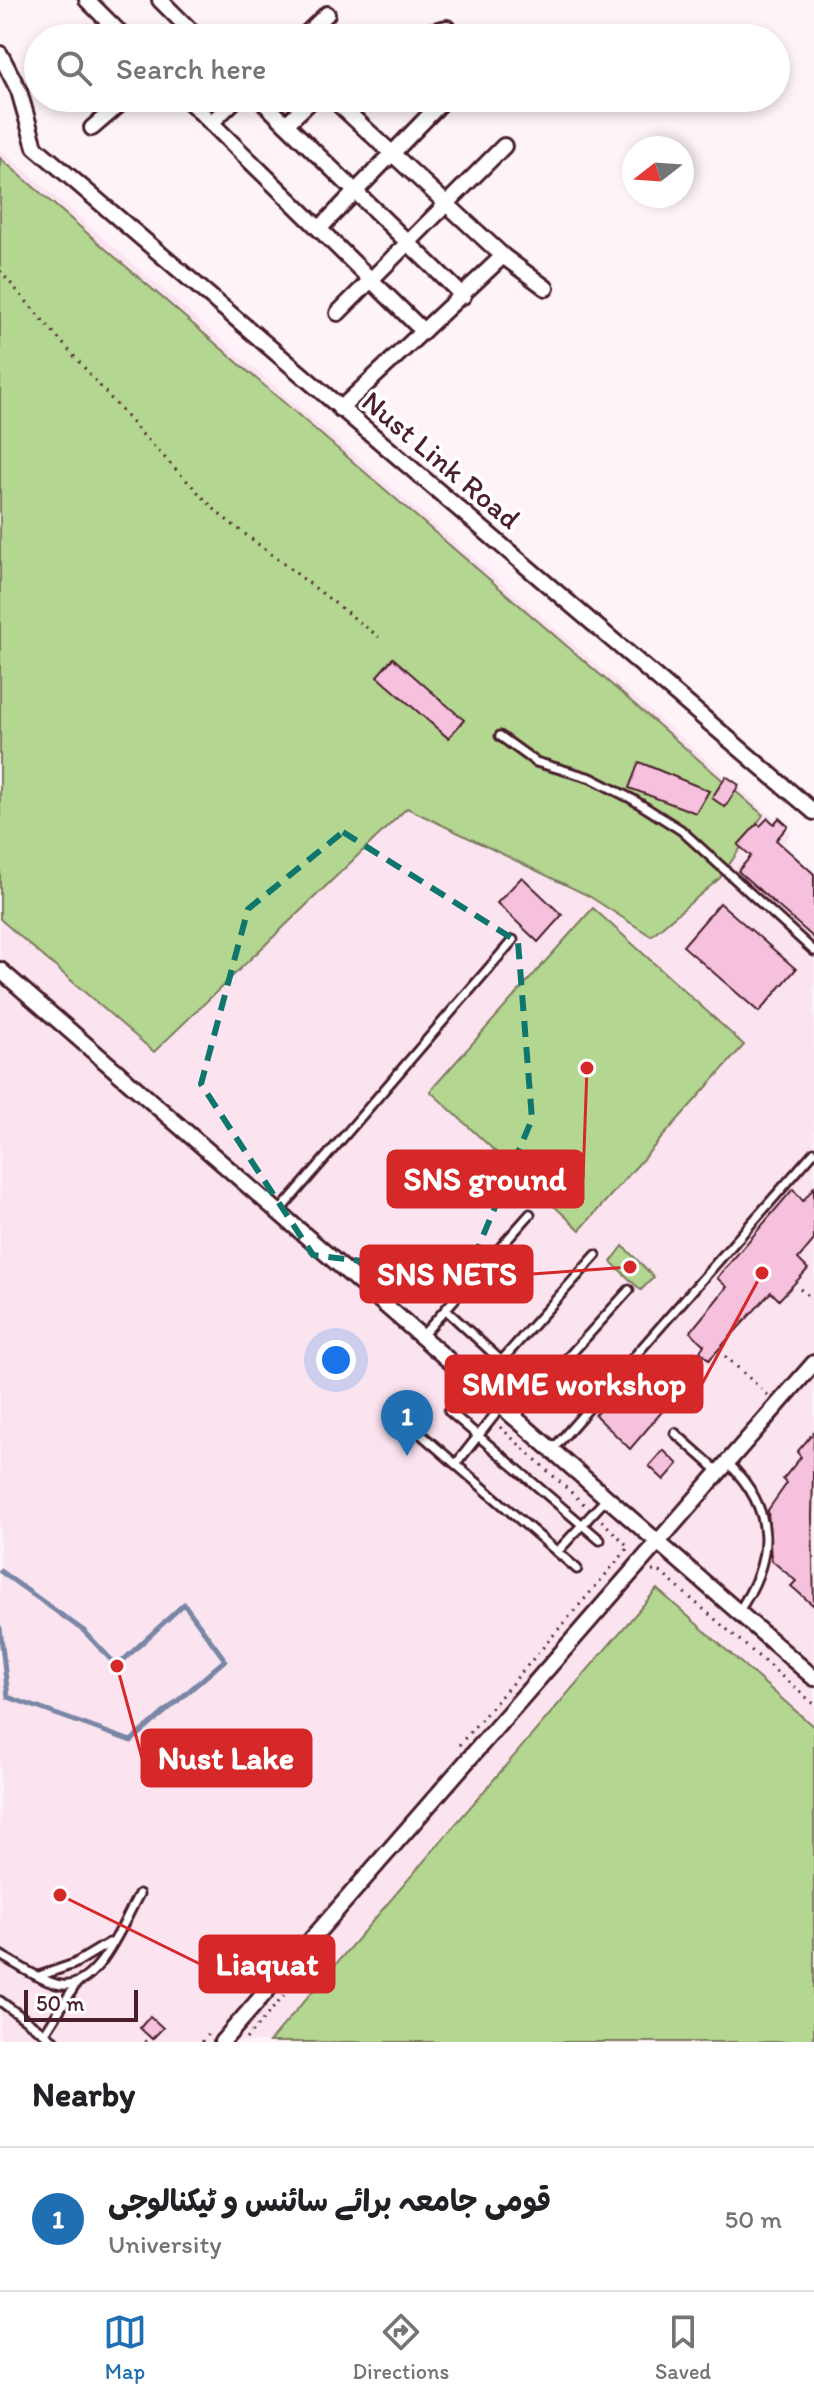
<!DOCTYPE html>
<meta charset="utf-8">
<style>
body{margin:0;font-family:Itim,"Playpen Sans Arabic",sans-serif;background:#f2f2f2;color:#202124}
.compass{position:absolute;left:622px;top:136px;width:72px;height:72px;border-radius:50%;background:#fff;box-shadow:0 4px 12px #0003;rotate:253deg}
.scale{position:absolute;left:24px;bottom:20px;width:114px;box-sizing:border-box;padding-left:8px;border:4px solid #4a1f2b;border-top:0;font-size:22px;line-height:28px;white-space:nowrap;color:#4a1f2b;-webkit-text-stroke:6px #fff;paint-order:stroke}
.you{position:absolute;left:336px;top:1360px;width:28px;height:28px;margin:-20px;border:6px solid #fff;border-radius:50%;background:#1a73e8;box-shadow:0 0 0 12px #1a73e833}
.badge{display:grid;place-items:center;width:52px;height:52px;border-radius:50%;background:#1f6fb2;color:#fff;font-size:26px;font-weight:700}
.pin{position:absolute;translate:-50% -66px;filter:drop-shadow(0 2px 4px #0008)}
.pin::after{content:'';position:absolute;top:42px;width:28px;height:24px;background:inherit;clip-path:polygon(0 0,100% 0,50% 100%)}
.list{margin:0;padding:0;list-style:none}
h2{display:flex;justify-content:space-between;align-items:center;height:104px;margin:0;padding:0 32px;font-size:34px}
h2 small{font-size:26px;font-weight:400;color:#757577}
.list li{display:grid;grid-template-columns:52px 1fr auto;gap:24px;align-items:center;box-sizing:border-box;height:144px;padding:0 32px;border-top:2px solid #e0e0e0}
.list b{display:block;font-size:30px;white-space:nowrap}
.list p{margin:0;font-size:26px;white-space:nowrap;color:#757577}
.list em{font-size:26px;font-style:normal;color:#757577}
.icon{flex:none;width:44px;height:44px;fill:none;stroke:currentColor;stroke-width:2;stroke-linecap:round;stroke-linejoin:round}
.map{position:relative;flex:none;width:814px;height:2042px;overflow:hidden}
.search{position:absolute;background:#fff;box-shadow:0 4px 12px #0003;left:24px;right:24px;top:24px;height:88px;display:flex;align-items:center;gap:20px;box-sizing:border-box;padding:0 28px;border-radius:44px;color:#757577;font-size:30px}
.sheet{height:248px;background:#fff}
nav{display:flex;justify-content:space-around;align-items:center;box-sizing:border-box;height:112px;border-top:2px solid #e0e0e0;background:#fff;font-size:22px;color:#757577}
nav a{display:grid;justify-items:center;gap:4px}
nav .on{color:#1f6fb2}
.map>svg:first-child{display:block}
.built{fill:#fbe4f0}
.green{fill:#b3d690;stroke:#7e7a5e;stroke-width:2}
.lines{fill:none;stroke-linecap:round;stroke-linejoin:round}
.stream{stroke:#7a86a5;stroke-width:5}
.building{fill:#f5c1dd;stroke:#4a1f2b;stroke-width:2}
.lane-casing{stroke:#4a1f2b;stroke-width:13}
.street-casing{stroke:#4a1f2b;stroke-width:20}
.path{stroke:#4a1f2b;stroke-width:3;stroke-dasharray:2 6;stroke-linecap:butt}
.lane{stroke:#fff;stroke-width:7}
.street{stroke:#fff;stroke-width:14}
.marked{fill:none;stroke:#0f766e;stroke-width:6;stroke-dasharray:16 10;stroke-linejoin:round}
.labels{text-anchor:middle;stroke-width:7;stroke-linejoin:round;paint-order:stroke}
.street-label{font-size:30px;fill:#4a1f2b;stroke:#fff}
.leader{fill:none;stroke:#d62828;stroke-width:3}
.callout-dot{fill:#d62828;stroke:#fff;stroke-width:3}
.callout{fill:#d62828;stroke:#d62828;stroke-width:3}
.callout-label{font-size:32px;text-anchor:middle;font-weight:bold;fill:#fff}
</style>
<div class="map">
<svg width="814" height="2042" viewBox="0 0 814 2042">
<rect width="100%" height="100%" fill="#fdf3f8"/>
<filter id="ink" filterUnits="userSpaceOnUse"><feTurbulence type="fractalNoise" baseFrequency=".0125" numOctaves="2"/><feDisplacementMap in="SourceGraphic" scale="16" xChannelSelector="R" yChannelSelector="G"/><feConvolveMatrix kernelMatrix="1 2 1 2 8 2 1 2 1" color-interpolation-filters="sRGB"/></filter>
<g filter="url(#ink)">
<!-- built -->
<polygon class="built" points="0,149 791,833 783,844 814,871 814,2042 0,2042"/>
<!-- green -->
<g class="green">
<polygon points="0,158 763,815 720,878 651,936 589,896 407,808 154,1052 0,919"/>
<polygon points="593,908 744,1045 580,1230 430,1091"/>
<polygon points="623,1246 654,1277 641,1290 611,1262"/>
<polygon points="657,1589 814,1727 814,2042 269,2042"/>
</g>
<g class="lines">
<!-- stream -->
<polyline class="stream" points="0,1571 84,1631 117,1666 184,1604 225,1660 131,1741 8,1697 0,1628"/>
</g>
<!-- building -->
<g class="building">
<polygon points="393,658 464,720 448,738 377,676"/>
<polygon points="639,762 709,791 696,813 629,788"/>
<polygon points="726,776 739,785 725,807 712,798"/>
<polygon points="768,818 774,824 779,818 788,826 776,840 814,874 814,938 738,871 751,856 738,845 757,824 760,826"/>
<polygon points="522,877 562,915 538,942 497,903"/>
<polygon points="720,903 796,969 759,1012 683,946"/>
<polygon points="814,1187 814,1240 798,1259 808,1269 779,1300 771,1292 709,1360 700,1351 704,1345 690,1332 727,1287 717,1278 793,1189 803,1201"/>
<polygon points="643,1362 678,1393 630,1449 595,1415"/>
<polygon points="814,1432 812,1517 814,1606 791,1586 796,1581 771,1560 768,1510 787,1483 783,1479 801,1457 797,1452"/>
<polygon points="663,1450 678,1464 664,1480 649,1466"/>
<polygon points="150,2016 163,2028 152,2039 140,2028"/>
</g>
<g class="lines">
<defs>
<g id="lane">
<polyline points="500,736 536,762 591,778 632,799 681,830 814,951"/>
<polyline points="278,1213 513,940"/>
<polyline points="446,1310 536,1393"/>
<polyline points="421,1337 530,1214"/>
<polyline points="501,1361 596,1255"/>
<polyline points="449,1411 600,1540"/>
<polyline points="517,1419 521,1409 629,1290"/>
<polyline points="675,1433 720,1473"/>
<polyline points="423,1436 577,1569"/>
<polyline points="553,1449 814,1152"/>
<path d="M728,1463C776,1510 775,1559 738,1612"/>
<polyline points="456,1464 501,1407"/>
<polyline points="557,1552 607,1498"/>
<path d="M0,1955C17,1964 37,1979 56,1984C96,1996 123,1922 139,1894"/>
<polyline points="39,1976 74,1964 109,1943"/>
<polyline points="0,2001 56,2042"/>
<polyline points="45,2033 76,1984"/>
</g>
<g id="street">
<polyline points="87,0 125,38"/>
<polyline points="160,0 198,38"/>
<polyline points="302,38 327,14"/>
<polyline points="404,38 447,28"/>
<polyline points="0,54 19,91 35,147 814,812"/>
<polyline points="186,98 423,331"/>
<polyline points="259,98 463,296"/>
<polyline points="332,98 503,256 546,288"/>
<polyline points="211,123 237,98"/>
<polyline points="286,124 314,98"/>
<polyline points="92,128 127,98"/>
<polyline points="319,229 443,101"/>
<polyline points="338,313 504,146"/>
<polyline points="340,409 503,256"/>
<polyline points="0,970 814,1678"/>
<polyline points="222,2042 814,1363"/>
</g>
</defs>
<!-- lane casing -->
<use href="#lane" class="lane-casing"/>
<!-- street casing -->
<use href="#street" class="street-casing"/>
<!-- path -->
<g class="path">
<polyline points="0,271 140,432 219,514 379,637"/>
<polyline points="800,1289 814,1300"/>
<polyline points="725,1356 769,1396"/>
<polyline points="500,1427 586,1506"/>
<polyline points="652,1571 660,1572 814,1704"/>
<polyline points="459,1745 625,1552 628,1546 600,1519"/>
<polyline points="246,2039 299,1979"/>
<polyline points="145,2042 148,2039"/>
<polyline points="202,2042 208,2035"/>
</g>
<!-- lane -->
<use href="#lane" class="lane"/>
<!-- street -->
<use href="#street" class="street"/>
</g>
</g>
<!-- marked area -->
<path class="marked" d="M343,832L518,942L532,1119L467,1274L313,1255L201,1084L248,909Z"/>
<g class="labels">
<!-- street labels -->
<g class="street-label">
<text transform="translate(441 460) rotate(40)" y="10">Nust Link Road</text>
</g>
</g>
<!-- callouts -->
<path class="leader" d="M587 1068L583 1179M630 1267L532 1274M762 1273L702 1384M117 1666L142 1758M60 1895L200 1964"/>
<g class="callout-dot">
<circle cx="587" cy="1068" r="8"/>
<circle cx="630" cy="1267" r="8"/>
<circle cx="762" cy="1273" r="8"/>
<circle cx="117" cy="1666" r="8"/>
<circle cx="60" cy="1895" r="8"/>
</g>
<g class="callout">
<rect x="388" y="1151" width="195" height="56" rx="8"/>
<rect x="361" y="1246" width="171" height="56" rx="8"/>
<rect x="446" y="1356" width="256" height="56" rx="8"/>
<rect x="142" y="1730" width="169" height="56" rx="8"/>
<rect x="200" y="1936" width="134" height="56" rx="8"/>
</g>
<g class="callout-label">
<text x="485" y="1190">SNS ground</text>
<text x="447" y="1285">SNS NETS</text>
<text x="574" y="1395">SMME workshop</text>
<text x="226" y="1769">Nust Lake</text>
<text x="267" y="1975">Liaquat</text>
</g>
</svg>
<svg class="compass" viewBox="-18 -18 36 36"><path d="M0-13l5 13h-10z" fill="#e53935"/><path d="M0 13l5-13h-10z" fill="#757577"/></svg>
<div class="scale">50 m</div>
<div class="you"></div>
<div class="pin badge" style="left:407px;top:1456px">1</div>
<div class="search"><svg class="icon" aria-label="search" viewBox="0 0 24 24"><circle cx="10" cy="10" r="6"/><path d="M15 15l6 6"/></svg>Search here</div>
</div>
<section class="sheet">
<h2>Nearby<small></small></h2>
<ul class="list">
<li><span class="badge">1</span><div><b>قومی جامعہ برائے سائنس و ٹیکنالوجی</b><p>University</p></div><em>50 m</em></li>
</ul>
</section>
<nav>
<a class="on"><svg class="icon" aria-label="map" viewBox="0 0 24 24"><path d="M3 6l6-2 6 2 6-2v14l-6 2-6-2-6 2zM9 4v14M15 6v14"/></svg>Map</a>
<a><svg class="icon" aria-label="directions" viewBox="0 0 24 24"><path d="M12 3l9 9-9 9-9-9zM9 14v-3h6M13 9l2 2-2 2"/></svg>Directions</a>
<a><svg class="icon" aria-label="saved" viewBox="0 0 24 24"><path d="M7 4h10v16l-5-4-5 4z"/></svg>Saved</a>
</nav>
